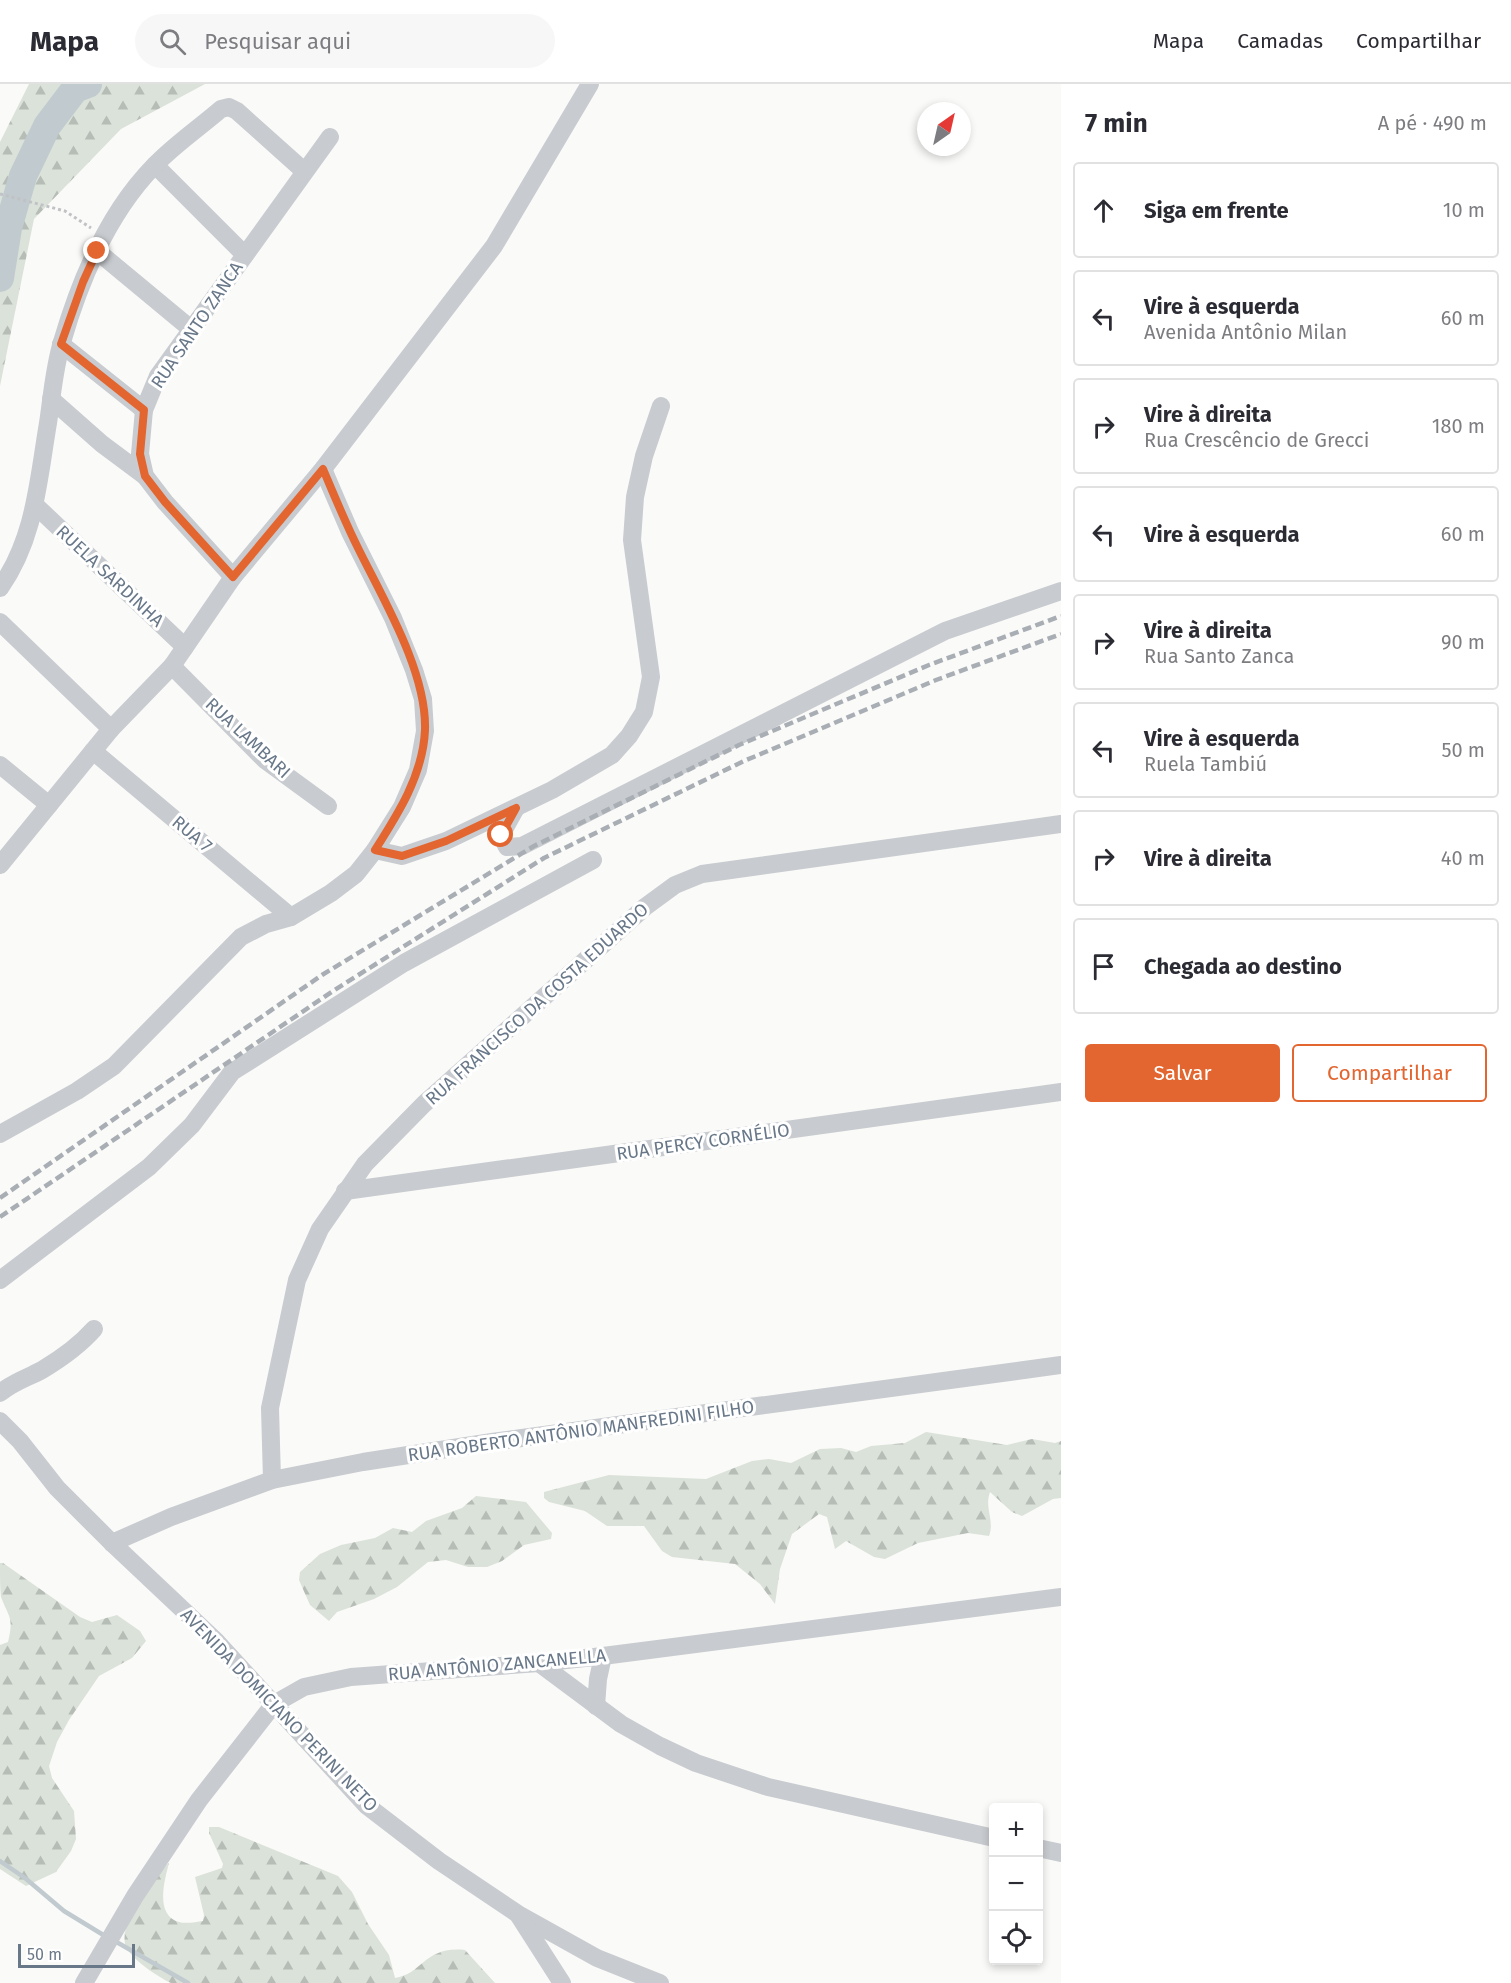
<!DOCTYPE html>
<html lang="pt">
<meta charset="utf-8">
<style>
body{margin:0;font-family:"Fira Sans",sans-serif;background:#f7f7f7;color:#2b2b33}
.controls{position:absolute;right:18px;bottom:18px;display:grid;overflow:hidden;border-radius:6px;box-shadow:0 3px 9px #0003}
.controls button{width:54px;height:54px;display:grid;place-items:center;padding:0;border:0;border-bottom:2px solid #e1e1e2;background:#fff;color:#2b2b33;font:30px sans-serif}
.compass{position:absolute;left:917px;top:18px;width:54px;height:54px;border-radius:50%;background:#fff;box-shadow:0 3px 9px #0003;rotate:34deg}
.scale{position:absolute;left:18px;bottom:15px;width:117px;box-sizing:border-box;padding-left:6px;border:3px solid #697889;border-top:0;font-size:16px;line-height:21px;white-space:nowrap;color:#697889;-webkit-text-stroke:4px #fff;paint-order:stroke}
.stop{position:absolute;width:18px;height:18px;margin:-14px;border:4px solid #e3652f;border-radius:50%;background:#fff}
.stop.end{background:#e3652f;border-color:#fff;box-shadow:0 2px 6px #0008}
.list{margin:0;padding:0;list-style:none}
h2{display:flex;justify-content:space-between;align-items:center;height:78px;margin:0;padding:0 24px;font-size:26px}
h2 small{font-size:20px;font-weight:400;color:#7c7c81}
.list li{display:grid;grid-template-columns:39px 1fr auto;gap:18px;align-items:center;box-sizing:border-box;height:96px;margin:0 12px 12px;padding:0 12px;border:2px solid #e1e1e2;border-radius:6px}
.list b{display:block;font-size:22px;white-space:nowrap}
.list p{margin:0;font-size:20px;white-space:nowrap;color:#7c7c81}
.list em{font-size:20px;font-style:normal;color:#7c7c81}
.actions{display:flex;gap:12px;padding:18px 24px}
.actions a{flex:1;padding:14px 0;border:2px solid #e3652f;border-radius:6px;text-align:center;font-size:21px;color:#e3652f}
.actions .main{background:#e3652f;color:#fff}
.icon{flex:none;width:33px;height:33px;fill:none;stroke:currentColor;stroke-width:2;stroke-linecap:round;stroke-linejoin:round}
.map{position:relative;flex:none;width:1061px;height:1899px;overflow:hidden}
header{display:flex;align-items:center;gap:36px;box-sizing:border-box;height:84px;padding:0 30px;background:#fff;border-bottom:2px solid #e1e1e2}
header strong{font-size:28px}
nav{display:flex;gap:33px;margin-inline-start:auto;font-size:21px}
.search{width:420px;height:54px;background:#f7f7f7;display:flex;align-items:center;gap:15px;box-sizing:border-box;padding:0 21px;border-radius:33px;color:#7c7c81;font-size:22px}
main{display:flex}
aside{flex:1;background:#fff}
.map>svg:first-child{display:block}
.forest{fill:url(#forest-firs)}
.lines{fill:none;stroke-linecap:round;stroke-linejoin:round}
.stream{stroke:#c1cacf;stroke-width:4.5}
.river{stroke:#c1cacf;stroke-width:28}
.path{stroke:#c0c2c5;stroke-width:3;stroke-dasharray:3 3;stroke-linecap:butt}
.minor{stroke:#c8cbcf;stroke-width:18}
.rail{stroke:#a8aeb4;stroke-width:4.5;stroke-dasharray:9 4.5;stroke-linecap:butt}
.route{stroke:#e3652f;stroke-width:8}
.labels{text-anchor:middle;stroke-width:6;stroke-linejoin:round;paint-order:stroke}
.street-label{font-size:18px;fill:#697889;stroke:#fff}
</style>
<header>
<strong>Mapa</strong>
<div class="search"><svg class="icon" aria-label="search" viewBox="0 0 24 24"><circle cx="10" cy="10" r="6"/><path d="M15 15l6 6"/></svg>Pesquisar aqui</div>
<nav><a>Mapa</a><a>Camadas</a><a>Compartilhar</a></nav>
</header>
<main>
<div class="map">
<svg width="1061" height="1899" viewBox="0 0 1061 1899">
<defs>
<pattern id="forest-firs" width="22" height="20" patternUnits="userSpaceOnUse" patternTransform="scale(1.5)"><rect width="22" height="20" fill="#dbe2d9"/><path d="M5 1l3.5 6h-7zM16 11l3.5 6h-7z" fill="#b6bcb6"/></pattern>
</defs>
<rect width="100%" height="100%" fill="#fafaf8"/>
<!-- forest -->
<g class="forest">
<polygon points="29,0 205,0 121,45 34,135 0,302 0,58"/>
<path d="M926,1348L1007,1361L1032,1355L1055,1359L1061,1357V1414L1053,1415L1022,1432L1012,1428L990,1408C984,1425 995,1436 989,1452L968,1449L918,1459L885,1475L874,1473L846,1457L835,1465L827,1433L819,1430L792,1450L780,1485L775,1520L760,1500L735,1480L672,1473L662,1467L644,1442H607L585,1427L549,1418L544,1414V1408L609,1391L706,1395L752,1377L769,1375L791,1379L820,1365L841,1364L856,1368L871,1362L905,1359Z"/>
<polygon points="476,1412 526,1418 552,1449 551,1455 524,1461 502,1477 487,1483 468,1483 446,1476 428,1478 397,1503 374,1515 337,1528 329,1537 310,1521 299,1496 300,1488 320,1470 341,1461 375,1454 393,1444 412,1448 426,1437 462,1424"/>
<path d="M0,1479H3L80,1533L92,1538L117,1531L140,1547L146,1557L132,1574L99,1592L69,1636L57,1658L49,1682L52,1694L74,1727L76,1755L71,1767L56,1788L26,1802L0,1785V1561L8,1558C14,1533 9,1534 1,1513C0,1504 0,1489 0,1479Z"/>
<path d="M209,1743H219L338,1792L352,1808L368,1840L389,1871L395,1894C423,1890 424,1862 465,1866L495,1899H171C158,1893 129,1874 125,1860C120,1837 153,1793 169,1779C165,1795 154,1831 179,1838C186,1840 196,1838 203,1837L204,1831L195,1793L222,1784L223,1780L209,1749Z"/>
</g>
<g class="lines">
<!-- stream -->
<g class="stream">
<polyline points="0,1777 25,1794 64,1827 105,1852"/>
<polyline points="113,1856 188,1899"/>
</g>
<!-- river -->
<polyline class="river" points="0,194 8,144 23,92 47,42 75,5 88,0"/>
<!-- path -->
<polyline class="path" points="0,110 65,127 91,144"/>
<!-- minor -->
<g class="minor">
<polyline points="155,81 245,171"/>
<polyline points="97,167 191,245"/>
<polyline points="61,260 144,326"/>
<polyline points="51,315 102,360 145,392"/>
<polyline points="35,421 185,563"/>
<polyline points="233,493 165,418 145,392 140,370 144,326 158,292 330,53"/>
<path d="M0,504C35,454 38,398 48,339C52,313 54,284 62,258C80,196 108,129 154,82C174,61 199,44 221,25L229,23L237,27L304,87"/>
<polyline points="0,538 111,645"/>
<polyline points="172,582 265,676 328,722"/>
<polyline points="93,667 291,833"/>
<polyline points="0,681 49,721"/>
<polyline points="516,724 501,751 507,763 522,762 945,547 1061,507"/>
<polyline points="375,766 402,772 446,757 552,706 612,671 629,652 644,628 651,593 632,456 635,413 644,372 661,322"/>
<polyline points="0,781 111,645 172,582 233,493 323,385 494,162 590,0"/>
<polyline points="0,1050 77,1007 114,982 241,853 266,840 291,833 331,809 356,790 375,766 402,723 418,686 425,647 423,615 414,586 393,534 350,448 323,385"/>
<polyline points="345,1107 1061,1008"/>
<polyline points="0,1196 149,1083 192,1041 232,988 404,879 593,776"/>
<path d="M0,1309C13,1298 27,1294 42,1286C62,1274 79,1262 94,1245"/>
<polyline points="0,1337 20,1357 57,1404 112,1459 216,1557 366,1721 439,1777 518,1830 597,1874 660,1899"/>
<polyline points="272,1396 270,1324 297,1196 320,1145 365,1080 424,1020 645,823 675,801 702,790 1061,740"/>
<polyline points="112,1459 171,1433 272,1396 363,1378 492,1358 1061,1281"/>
<polyline points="539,1579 621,1640 660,1662 696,1679 768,1703 994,1754"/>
<polyline points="596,1622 598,1595 603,1572"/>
<polyline points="1038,1764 1061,1769"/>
<polyline points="519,1832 562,1899"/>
<polyline points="84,1899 135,1812 199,1716 274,1620 304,1603 351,1593 539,1579 603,1572 1061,1513"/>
</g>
<!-- rail -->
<g class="rail">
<polyline points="0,1114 322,891 534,762 739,661 929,581 1061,532"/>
<polyline points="0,1133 333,907 544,774 744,677 936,596 1061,550"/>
</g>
</g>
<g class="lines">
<!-- route -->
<path class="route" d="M97,167L83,198L61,260L144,326L140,370L145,392L165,418L233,493L323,385C334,411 345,438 358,464C383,515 427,588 425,646C423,691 398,730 375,766L402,772L446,757L516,724L501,751"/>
</g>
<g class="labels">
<!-- street labels -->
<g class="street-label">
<text transform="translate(197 241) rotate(-56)" y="6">RUA SANTO ZANCA</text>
<text transform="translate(110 492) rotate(43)" y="6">RUELA SARDINHA</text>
<text transform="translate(248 654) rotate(43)" y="6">RUA LAMBARI</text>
<text transform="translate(192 750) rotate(40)" y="6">RUA 7</text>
<text transform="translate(537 920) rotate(-42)" y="6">RUA FRANCISCO DA COSTA EDUARDO</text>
<text transform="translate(703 1058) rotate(-8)" y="6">RUA PERCY CORNÉLIO</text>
<text transform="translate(581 1347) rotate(-8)" y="6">RUA ROBERTO ANTÔNIO MANFREDINI FILHO</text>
<text transform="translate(497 1581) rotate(-5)" y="6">RUA ANTÔNIO ZANCANELLA</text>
<text transform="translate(279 1626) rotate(46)" y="6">AVENIDA DOMICIANO PERINI NETO</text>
</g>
</g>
</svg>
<div class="controls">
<button>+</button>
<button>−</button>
<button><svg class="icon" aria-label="locate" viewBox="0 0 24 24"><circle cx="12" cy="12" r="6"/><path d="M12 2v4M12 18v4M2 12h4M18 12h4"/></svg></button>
</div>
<svg class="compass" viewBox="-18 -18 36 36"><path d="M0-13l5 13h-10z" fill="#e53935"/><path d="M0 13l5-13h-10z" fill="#7c7c81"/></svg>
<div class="scale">50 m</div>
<div class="stop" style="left:501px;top:751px"></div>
<div class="stop end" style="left:97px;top:167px"></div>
</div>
<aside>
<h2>7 min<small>A pé · 490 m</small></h2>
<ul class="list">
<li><svg class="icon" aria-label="ahead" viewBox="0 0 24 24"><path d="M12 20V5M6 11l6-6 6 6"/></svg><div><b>Siga em frente</b></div><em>10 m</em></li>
<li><svg class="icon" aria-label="left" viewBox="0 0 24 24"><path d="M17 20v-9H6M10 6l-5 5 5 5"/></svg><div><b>Vire à esquerda</b><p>Avenida Antônio Milan</p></div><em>60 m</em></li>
<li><svg class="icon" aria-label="right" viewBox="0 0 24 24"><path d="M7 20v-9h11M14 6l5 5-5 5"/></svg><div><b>Vire à direita</b><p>Rua Crescêncio de Grecci</p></div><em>180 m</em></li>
<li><svg class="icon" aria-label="left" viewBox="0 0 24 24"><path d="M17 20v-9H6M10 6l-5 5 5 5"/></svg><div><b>Vire à esquerda</b></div><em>60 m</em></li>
<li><svg class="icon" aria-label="right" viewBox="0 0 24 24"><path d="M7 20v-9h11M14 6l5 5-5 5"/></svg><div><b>Vire à direita</b><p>Rua Santo Zanca</p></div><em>90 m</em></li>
<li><svg class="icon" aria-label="left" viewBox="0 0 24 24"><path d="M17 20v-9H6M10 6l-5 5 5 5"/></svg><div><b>Vire à esquerda</b><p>Ruela Tambiú</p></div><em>50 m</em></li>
<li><svg class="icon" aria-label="right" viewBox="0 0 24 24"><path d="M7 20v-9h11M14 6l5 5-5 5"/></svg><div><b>Vire à direita</b></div><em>40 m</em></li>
<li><svg class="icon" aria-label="arrive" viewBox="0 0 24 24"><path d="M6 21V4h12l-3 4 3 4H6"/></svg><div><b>Chegada ao destino</b></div></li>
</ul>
<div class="actions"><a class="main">Salvar</a><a>Compartilhar</a></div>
</aside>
</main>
